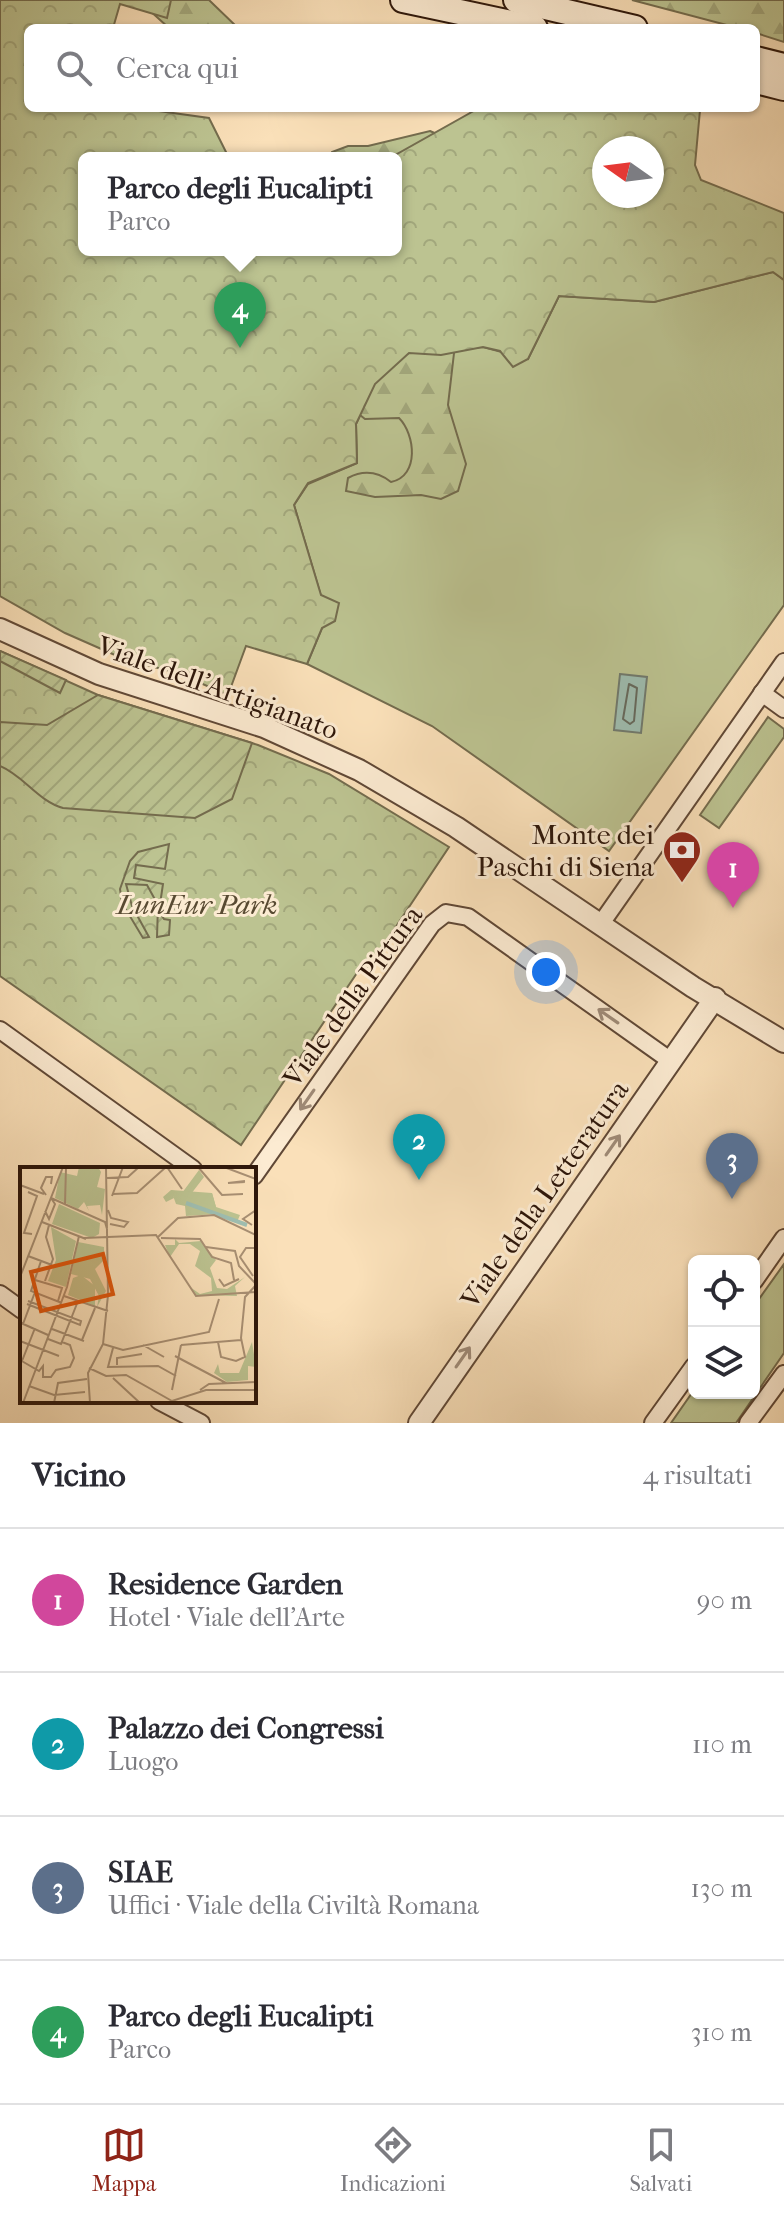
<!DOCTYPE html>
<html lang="it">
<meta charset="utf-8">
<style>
body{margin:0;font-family:"IM FELL French Canon",serif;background:#f7f7f7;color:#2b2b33}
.controls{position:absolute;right:24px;bottom:24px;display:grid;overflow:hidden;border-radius:12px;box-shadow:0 2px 6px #0004}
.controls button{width:72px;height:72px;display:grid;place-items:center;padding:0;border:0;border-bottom:2px solid #e1e1e2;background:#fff;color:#2b2b33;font:40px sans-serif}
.compass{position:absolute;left:592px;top:136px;width:72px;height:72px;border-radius:50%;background:#fff;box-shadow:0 2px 6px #0004;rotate:284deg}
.you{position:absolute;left:546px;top:972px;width:28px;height:28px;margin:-20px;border:6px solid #fff;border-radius:50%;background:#1a73e8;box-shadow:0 0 0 12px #1a73e833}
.badge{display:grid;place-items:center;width:52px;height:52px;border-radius:50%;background:#8f2418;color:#fff;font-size:26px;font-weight:700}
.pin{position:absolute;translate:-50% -66px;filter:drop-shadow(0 2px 4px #0008)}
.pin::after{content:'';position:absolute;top:42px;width:28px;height:24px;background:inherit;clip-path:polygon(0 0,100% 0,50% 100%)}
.popup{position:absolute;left:78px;top:152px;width:324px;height:104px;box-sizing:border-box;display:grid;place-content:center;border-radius:12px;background:#fff;filter:drop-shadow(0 2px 6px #0005);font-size:26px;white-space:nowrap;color:#7c7c81}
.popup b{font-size:30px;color:#2b2b33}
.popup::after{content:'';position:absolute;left:50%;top:100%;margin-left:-16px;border:16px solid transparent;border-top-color:#fff}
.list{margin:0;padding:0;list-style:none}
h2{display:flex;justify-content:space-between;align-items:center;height:104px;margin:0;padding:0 32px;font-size:34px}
h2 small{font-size:26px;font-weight:400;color:#7c7c81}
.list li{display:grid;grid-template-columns:52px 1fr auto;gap:24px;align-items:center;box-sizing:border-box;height:144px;padding:0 32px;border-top:2px solid #e1e1e2}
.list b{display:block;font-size:30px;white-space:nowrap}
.list p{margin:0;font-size:26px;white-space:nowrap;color:#7c7c81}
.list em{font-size:26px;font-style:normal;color:#7c7c81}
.icon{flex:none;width:44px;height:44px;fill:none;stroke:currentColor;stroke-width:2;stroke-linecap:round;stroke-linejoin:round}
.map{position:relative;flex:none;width:784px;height:1423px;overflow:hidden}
.search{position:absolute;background:#fff;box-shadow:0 2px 6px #0004;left:24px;right:24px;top:24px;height:88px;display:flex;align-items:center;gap:20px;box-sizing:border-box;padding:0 28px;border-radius:12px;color:#7c7c81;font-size:30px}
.sheet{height:680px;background:#fff}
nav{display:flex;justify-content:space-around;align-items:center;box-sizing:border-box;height:112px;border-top:2px solid #e1e1e2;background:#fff;font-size:22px;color:#7c7c81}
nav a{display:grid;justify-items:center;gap:4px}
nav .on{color:#8f2418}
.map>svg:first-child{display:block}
.grass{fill:#bcc391;stroke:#746c4e;stroke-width:2}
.forest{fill:url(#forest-firs);stroke:#746c4e;stroke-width:2}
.park{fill:url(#park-crowns);stroke:#746c4e;stroke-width:2;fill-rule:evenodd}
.garden{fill:url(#garden-furrows);stroke:#746c4e;stroke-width:2}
.water{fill:#9ebdb0;stroke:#717a6e;stroke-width:2}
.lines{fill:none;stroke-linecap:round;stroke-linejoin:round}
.shore{stroke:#666a5d;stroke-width:2}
.minor-casing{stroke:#604836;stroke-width:20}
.tertiary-casing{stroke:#604836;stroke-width:24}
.secondary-casing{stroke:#2d160a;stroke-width:28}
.minor{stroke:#fcebd2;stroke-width:16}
.tertiary{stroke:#fcebd2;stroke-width:20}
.secondary{stroke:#fcebd2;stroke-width:24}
.oneway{stroke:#9f8b78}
.labels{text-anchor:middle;stroke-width:6;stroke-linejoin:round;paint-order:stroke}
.street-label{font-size:28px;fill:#2d160a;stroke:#fcebd2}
.poi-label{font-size:28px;fill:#2d160a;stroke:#fcebd2;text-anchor:end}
.park-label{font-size:28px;font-style:italic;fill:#584a32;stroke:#fcebd2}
.inset-river{fill:none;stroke:#9ebdb0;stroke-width:4}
.inset-road{fill:none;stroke:#a88f73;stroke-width:2}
.view{fill:#df560c;fill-opacity:0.15;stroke:#df560c;stroke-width:4}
.inset-edge{fill:none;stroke:#2d160a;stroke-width:4}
</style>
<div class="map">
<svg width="784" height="1423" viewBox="0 0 784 1423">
<defs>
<pattern id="forest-firs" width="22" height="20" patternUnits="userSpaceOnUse" patternTransform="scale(2)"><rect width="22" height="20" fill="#bcc391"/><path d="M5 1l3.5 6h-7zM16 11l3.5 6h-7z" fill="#a2a77c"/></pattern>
<pattern id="park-crowns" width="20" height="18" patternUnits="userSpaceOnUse" patternTransform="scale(2)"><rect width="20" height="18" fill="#bcc391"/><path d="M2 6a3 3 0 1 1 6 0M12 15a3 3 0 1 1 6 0" fill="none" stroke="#a2a77c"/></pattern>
<pattern id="garden-furrows" width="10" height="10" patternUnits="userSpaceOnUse" patternTransform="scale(2)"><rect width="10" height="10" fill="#bcc391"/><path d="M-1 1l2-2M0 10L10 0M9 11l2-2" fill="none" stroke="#a2a77c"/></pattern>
</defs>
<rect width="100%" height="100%" fill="#fae0b9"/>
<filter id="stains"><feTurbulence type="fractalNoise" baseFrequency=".0025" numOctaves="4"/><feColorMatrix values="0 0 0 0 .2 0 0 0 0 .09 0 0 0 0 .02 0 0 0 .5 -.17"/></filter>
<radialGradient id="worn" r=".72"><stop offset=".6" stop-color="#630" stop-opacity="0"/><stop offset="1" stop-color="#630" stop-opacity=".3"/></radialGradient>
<!-- grass -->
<g class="grass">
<polygon points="773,272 784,280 784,605 609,851 432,726 307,664 322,628 321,596 294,505 308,484 357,463 356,424 375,384 409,353 483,347 528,359 559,296 654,302"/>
<polygon points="768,717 784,729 784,737 719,828 700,815"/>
<polygon points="784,1264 784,1353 736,1423 671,1423 694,1390 754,1393 754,1306"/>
</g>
<!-- forest -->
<g class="forest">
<polygon points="138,0 209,0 238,28 169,28"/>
<polygon points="632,0 784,0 784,42 756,33 756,28 738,28"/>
<polygon points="430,131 448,139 396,158 330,158 332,152 348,146 368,146"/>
<path d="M456,336L448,405L466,464L458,491L441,499L421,495L375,497L346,491L348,478C363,470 377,471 391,482C420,476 415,434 399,418L365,419L355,411L348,375Z"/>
</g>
<!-- park -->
<g class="park">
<path d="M0,0H171L167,18L120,4L113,28H28V108H137L209,118L229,158H84V250H396V158H390L479,108H690L700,110L695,165L701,180L784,213V280L773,272L654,302L559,296L528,359L513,367L500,351L483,347L441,355L409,353L375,384L356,424L357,463L308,483L294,505L321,595L339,603L335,621L322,628L307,664L246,646L228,695L177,673L124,659L65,633L0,596ZM604,148H652V196H604Z"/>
<polygon points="0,651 98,695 258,745 329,774 449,847 367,970 359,970 241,1145 0,976"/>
</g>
<!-- garden -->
<g class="garden">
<polygon points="0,651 66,680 60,693 0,661"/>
<path d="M98,695L252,743L232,799L195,818L63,808C38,801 24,776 0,766V722L47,725Z"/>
<polygon points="169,844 165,869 136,865 134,878 163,884 159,911 164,919 170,920 169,935 157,937 158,905 147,885 126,884 132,906 149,937 143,938 122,903 120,889 130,861 138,852"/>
</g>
<!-- water -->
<polygon class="water" points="620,674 647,677 641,733 614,730"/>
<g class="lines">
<!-- shore -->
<polygon class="shore" points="629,684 637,688 634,721 630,724 623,719"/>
<defs>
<g id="minor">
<polyline points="762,693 784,709"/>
<polyline points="600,925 784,662"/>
<polyline points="0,1030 193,1169"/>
<polyline points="254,1176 432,924 446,913 468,917 671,1061"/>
<polyline points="754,1281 784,1238"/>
<polyline points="0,1294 22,1310"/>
<polyline points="159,1401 201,1423"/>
<polyline points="653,1423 694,1366"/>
<polyline points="748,1423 784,1374"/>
</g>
<g id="tertiary">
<polyline points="0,629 99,674 264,727 359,770 456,827 693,987 784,1042"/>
<polyline points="419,1423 715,998"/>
</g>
<g id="secondary">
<polyline points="403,0 535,28"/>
<polyline points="516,0 635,28"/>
<polyline points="756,59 784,66"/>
<polyline points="756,81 784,88"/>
</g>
</defs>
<!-- minor casing -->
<use href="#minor" class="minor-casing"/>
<!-- tertiary casing -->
<use href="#tertiary" class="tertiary-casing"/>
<!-- secondary casing -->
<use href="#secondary" class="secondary-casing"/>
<!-- minor -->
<use href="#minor" class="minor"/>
<!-- tertiary -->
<use href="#tertiary" class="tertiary"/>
<!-- secondary -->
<use href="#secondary" class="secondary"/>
</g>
<!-- one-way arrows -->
<defs><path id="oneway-shaft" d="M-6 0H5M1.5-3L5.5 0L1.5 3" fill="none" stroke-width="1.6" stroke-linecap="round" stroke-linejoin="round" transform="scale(2)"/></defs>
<g class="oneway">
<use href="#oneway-shaft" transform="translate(608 1016) rotate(-145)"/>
<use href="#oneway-shaft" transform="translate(307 1100) rotate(125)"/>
<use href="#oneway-shaft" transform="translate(613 1145) rotate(-55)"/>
<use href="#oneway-shaft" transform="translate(463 1357) rotate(-55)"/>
</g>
<!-- icons -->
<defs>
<symbol id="bank-pin" viewBox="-11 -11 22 30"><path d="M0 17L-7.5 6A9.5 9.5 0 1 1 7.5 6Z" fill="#8f2418" stroke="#fcebd2"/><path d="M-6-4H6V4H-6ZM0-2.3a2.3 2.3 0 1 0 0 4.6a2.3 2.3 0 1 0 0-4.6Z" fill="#fff"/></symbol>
</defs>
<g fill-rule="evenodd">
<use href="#bank-pin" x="660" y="828" width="44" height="60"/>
</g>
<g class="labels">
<!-- street labels -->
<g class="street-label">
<text transform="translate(218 687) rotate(20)" y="10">Viale dell'Artigianato</text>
<text transform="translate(352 996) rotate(-54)" y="10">Viale della Pittura</text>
<text transform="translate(544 1194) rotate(-55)" y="10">Viale della Letteratura</text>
</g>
<!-- poi labels -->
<g class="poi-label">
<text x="654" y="844">Monte dei<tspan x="654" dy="32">Paschi di Siena</tspan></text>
</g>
<!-- park labels -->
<g class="park-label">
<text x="197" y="914">LunEur Park</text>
</g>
</g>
<!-- overview -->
<g transform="translate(20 1167)">
<rect width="236" height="236" fill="#fae0b9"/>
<path d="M59,0H78L81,5L77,20L85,22L82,48L80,38L67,39L69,44L64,35L58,42L35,31L40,5L57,9ZM39,37L80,56L79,67L72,71L32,57ZM61,108L75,119V139L48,128L53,111ZM232,175L236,200L228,199V213L207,215L194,206L198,197L200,206H219Z" fill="#bcc391"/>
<path d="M179,3L184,10L171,27L192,26L196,40L220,48L217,55L196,47L166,49L165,39L156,37L151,23L162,26ZM31,60L56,74L46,120L28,114L36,93ZM155,72L159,76L181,74L196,93L190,101L197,121L207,122L225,110L215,119L217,129L176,128L170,120L180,127L192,124L191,111L175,99L180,84L170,77H159L150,90L145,78H155ZM58,75L84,80V93L75,102L86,124L77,140L79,129L70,112L51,107Z" fill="#bcc391"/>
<path d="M151,23L192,26L196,40L153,25L154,31L146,35L143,30Z" fill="#bcc391"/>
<path class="inset-river" d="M166,36L227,58"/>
<path class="inset-road" d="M147,0L162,22M178,0L202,28L223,27M204,0L236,12M87,11L108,10L119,0M225,15L208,16L225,14M0,18L24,27M8,25L17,29L4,66L12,67M93,27L117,26L146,0M26,28L21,21L26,10H32L31,17M92,29L103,0M31,31L85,55L87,62M45,37L46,0M88,43L91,51L108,55L104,60L90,57M25,44L29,52L35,37L31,31M22,55L66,72M232,58L223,52L236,43M138,70L158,51L194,48L236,68M64,71L136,68L176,129L236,125M141,71L180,72L192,90L211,96L214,113M186,80L215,84L219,99L236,117M8,89L32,98M21,94L11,124L42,136M233,109L220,90L226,81H236M0,110L43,0M199,112L204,119L219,112M15,113L42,121L38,134M25,114L33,92L26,70L29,58M44,129L88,144M7,137L60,158L61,154L8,134M1,156L28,168M3,157L15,125M32,162L64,174M28,172L41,177L58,134M62,173L75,141M0,174L39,189M198,175L201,190L216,194L225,190L221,171L225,130L236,118M83,177L103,183L189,165L199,132M123,178L144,190M161,178L221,173M93,181L88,200L138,199L156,209M155,189L206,216M0,193L19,204L23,199V210H31L36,203L50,200L54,191L50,178L42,175M2,194L15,161M97,198V191L122,187M69,201L86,209L106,208L152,234L186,223H236M93,211L120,236M9,219L34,228L65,225M152,223L161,178M180,223L189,217L236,215M3,236L47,120L59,69M34,236L38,216L67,212M70,236L68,206L83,177L88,128L86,0M74,236H109"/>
<path class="view" d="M83,87L93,127L21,144L11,105Z"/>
<rect width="236" height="236" class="inset-edge"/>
</g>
<rect width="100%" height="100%" filter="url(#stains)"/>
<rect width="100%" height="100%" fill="url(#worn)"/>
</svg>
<div class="controls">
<button><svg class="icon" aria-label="locate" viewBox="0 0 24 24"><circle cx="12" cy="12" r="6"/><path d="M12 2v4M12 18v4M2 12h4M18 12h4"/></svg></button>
<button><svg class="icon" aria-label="layers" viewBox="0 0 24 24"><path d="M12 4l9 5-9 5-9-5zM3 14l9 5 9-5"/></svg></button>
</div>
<svg class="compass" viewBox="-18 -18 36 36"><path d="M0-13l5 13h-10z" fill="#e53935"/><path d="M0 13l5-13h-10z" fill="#7c7c81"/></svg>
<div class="you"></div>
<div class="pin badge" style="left:733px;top:908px;background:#d1479c">1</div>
<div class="pin badge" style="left:419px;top:1180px;background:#0f9aa8">2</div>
<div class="pin badge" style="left:732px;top:1199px;background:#5c6f8a">3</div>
<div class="pin badge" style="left:240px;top:348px;background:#2e9e5b">4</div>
<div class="popup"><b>Parco degli Eucalipti</b>Parco</div>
<div class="search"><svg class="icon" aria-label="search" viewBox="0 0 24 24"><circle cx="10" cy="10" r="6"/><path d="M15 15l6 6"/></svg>Cerca qui</div>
</div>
<section class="sheet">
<h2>Vicino<small>4 risultati</small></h2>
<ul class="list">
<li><span class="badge" style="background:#d1479c">1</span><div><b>Residence Garden</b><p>Hotel · Viale dell'Arte</p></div><em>90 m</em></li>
<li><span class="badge" style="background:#0f9aa8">2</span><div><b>Palazzo dei Congressi</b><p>Luogo</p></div><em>110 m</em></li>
<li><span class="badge" style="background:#5c6f8a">3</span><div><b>SIAE</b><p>Uffici · Viale della Civiltà Romana</p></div><em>130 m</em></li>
<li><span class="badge" style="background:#2e9e5b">4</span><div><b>Parco degli Eucalipti</b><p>Parco</p></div><em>310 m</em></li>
</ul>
</section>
<nav>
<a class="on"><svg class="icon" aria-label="map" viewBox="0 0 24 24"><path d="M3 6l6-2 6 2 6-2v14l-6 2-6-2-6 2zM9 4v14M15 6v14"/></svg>Mappa</a>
<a><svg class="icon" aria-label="directions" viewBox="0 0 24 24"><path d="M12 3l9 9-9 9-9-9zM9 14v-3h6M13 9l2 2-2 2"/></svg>Indicazioni</a>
<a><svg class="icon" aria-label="saved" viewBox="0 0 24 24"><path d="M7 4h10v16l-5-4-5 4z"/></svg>Salvati</a>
</nav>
